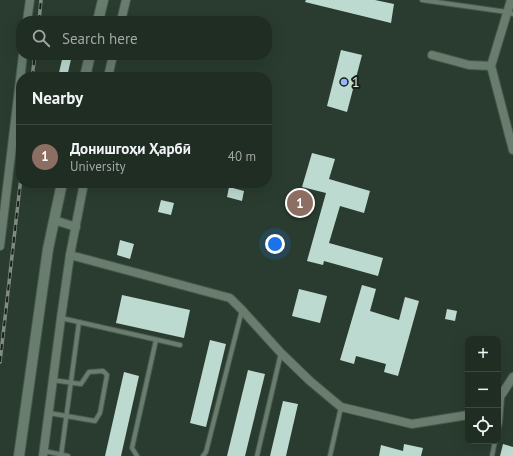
<!DOCTYPE html>
<meta charset="utf-8">
<style>
body{margin:0;font-family:"PT Sans",sans-serif;background:#2d3930;color:#f1f3f6}
.controls{position:absolute;right:12px;bottom:12px;display:grid;overflow:hidden;border-radius:8px;box-shadow:0 4px 16px #0002}
.controls button{width:36px;height:36px;display:grid;place-items:center;padding:0;border:0;border-bottom:1px solid #3d4941;background:#202d23;color:#f1f3f6;font:20px sans-serif}
.you{position:absolute;left:275px;top:244px;width:14px;height:14px;margin:-10px;border:3px solid #fff;border-radius:50%;background:#1a73e8;box-shadow:0 0 0 6px #1a73e833}
.badge{display:grid;place-items:center;width:26px;height:26px;border-radius:50%;background:#db2777;color:#fff;font-size:13px;font-weight:700}
.pin{position:absolute;translate:-50% -50%;border:2px solid #fff;box-shadow:0 1px 4px #0006}
.list{margin:0;padding:0;list-style:none}
h2{display:flex;justify-content:space-between;align-items:center;height:52px;margin:0;padding:0 16px;font-size:17px}
h2 small{font-size:13px;font-weight:400;color:#a2a8a6}
.list li{display:grid;grid-template-columns:26px 1fr auto;gap:12px;align-items:center;box-sizing:border-box;height:64px;padding:0 16px;border-top:1px solid #3d4941}
.list b{display:block;font-size:15px;white-space:nowrap}
.list p{margin:0;font-size:13px;white-space:nowrap;color:#a2a8a6}
.list em{font-size:13px;font-style:normal;color:#a2a8a6}
.icon{flex:none;width:22px;height:22px;fill:none;stroke:currentColor;stroke-width:2;stroke-linecap:round;stroke-linejoin:round}
.map{position:relative;flex:none;width:513px;height:456px;overflow:hidden}
.search{position:absolute;background:#202d23;box-shadow:0 4px 16px #0002;left:16px;top:16px;width:256px;height:44px;display:flex;align-items:center;gap:10px;box-sizing:border-box;padding:0 14px;border-radius:16px;color:#a2a8a6;font-size:15px}
.panel{position:absolute;background:#202d23;box-shadow:0 4px 16px #0002;left:16px;top:72px;width:256px;height:116px;border-radius:16px}
.map>svg:first-child{display:block}
.building{fill:#bddad1}
.lines{fill:none;stroke-linecap:round;stroke-linejoin:round}
.lane-casing{stroke:#48584d;stroke-width:6}
.street-casing{stroke:#48584d;stroke-width:10}
.secondary-casing{stroke:#48584d;stroke-width:12}
.lane{stroke:#697d6e;stroke-width:4}
.street{stroke:#697d6e;stroke-width:8}
.secondary{stroke:#697d6e;stroke-width:10}
.rail-casing{stroke:#7e8c81;stroke-width:3.5}
.rail{stroke:#19211b;stroke-width:2;stroke-dasharray:6;stroke-linecap:butt}
.poi-dot{fill:#97b6fd;stroke:#19211b;stroke-width:1.5}
.labels{text-anchor:middle;stroke-width:4;stroke-linejoin:round;paint-order:stroke}
.poi-label{font-size:14px;fill:#e3eee5;stroke:#19211b;text-anchor:start}
</style>
<div class="map">
<svg width="513" height="456" viewBox="0 0 513 456">
<rect width="100%" height="100%" fill="#2a3c2f"/>
<!-- building -->
<g class="building">
<polygon points="306,0 375,0 394,4 391,23 305,2"/>
<polygon points="341,50 362,55 347,112 327,106"/>
<polygon points="63,55 72,55 67,77 58,77"/>
<polygon points="312,153 335,159 329,179 370,191 364,213 340,206 329,243 383,258 378,276 324,261 323,265 307,261 326,193 302,187"/>
<polygon points="229,187 244,191 242,201 227,197"/>
<polygon points="161,200 174,203 171,215 158,212"/>
<polygon points="120,240 134,244 130,259 117,255"/>
<polygon points="362,285 376,289 370,311 399,320 405,297 419,301 398,376 384,372 386,364 356,356 354,364 340,360"/>
<polygon points="299,289 327,296 320,323 292,316"/>
<polygon points="122,295 190,310 184,338 116,323"/>
<polygon points="447,309 457,311 455,321 445,319"/>
<polygon points="210,340 226,344 206,427 190,423"/>
<polygon points="248,370 265,374 245,456 227,456"/>
<polygon points="124,372 139,376 121,456 105,456"/>
<polygon points="283,401 298,404 286,456 270,456"/>
<polygon points="404,444 423,448 421,456 379,456 381,445 403,451"/>
<polygon points="503,444 513,447 513,456 500,456"/>
</g>
<g class="lines">
<defs>
<g id="lane">
<polyline points="422,0 507,12 513,14"/>
<polyline points="61,318 180,345"/>
<polyline points="49,413 95,421 100,413 107,375 103,371 89,372 81,384 52,380"/>
<polyline points="498,431 500,422 502,398"/>
<polyline points="44,451 68,456"/>
<polyline points="61,456 79,322"/>
<polyline points="137,456 132,448 156,340"/>
<polyline points="203,456 206,452 242,310"/>
<polyline points="257,456 281,353"/>
<polyline points="330,456 341,407"/>
<polyline points="492,456 495,441"/>
</g>
<g id="street">
<polyline points="511,0 491,66 513,150"/>
<polyline points="27,21 30,0"/>
<polyline points="121,21 126,0"/>
<polyline points="432,55 469,65 491,66"/>
<polyline points="108,77 113,55"/>
<polyline points="54,220 76,227"/>
<polyline points="0,246 23,55"/>
<polyline points="70,255 230,298 242,310 281,353 310,381 341,407 412,424 468,415"/>
<polyline points="498,400 513,377"/>
<polyline points="43,456 61,318 70,255 84,183"/>
</g>
<g id="secondary">
<polyline points="98,21 103,0"/>
<polyline points="85,77 90,55"/>
<polyline points="19,456 48,249 62,183"/>
</g>
</defs>
<!-- lane casing -->
<use href="#lane" class="lane-casing"/>
<!-- street casing -->
<use href="#street" class="street-casing"/>
<!-- secondary casing -->
<use href="#secondary" class="secondary-casing"/>
<!-- lane -->
<use href="#lane" class="lane"/>
<!-- street -->
<use href="#street" class="street"/>
<!-- secondary -->
<use href="#secondary" class="secondary"/>
<defs>
<g id="rail">
<polyline points="39,21 41,0"/>
<polyline points="32,77 35,55"/>
<polyline points="0,362 21,177"/>
</g>
</defs>
<!-- rail casing -->
<use href="#rail" class="rail-casing"/>
<!-- rail -->
<use href="#rail" class="rail"/>
</g>
<!-- markers -->
<circle class="poi-dot" cx="344" cy="82" r="4"/>
<g class="labels">
<!-- poi labels -->
<g class="poi-label">
<text x="352" y="87">1</text>
</g>
</g>
</svg>
<div class="controls">
<button>+</button>
<button>−</button>
<button><svg class="icon" aria-label="locate" viewBox="0 0 24 24"><circle cx="12" cy="12" r="6"/><path d="M12 2v4M12 18v4M2 12h4M18 12h4"/></svg></button>
</div>
<div class="you"></div>
<div class="pin badge" style="left:300px;top:203px;background:#8d6e63">1</div>
<div class="search"><svg class="icon" aria-label="search" viewBox="0 0 24 24"><circle cx="10" cy="10" r="6"/><path d="M15 15l6 6"/></svg>Search here</div>
<section class="panel">
<h2>Nearby<small></small></h2>
<ul class="list">
<li><span class="badge" style="background:#8d6e63">1</span><div><b>Донишгоҳи Ҳарбӣ</b><p>University</p></div><em>40 m</em></li>
</ul>
</section>
</div>
